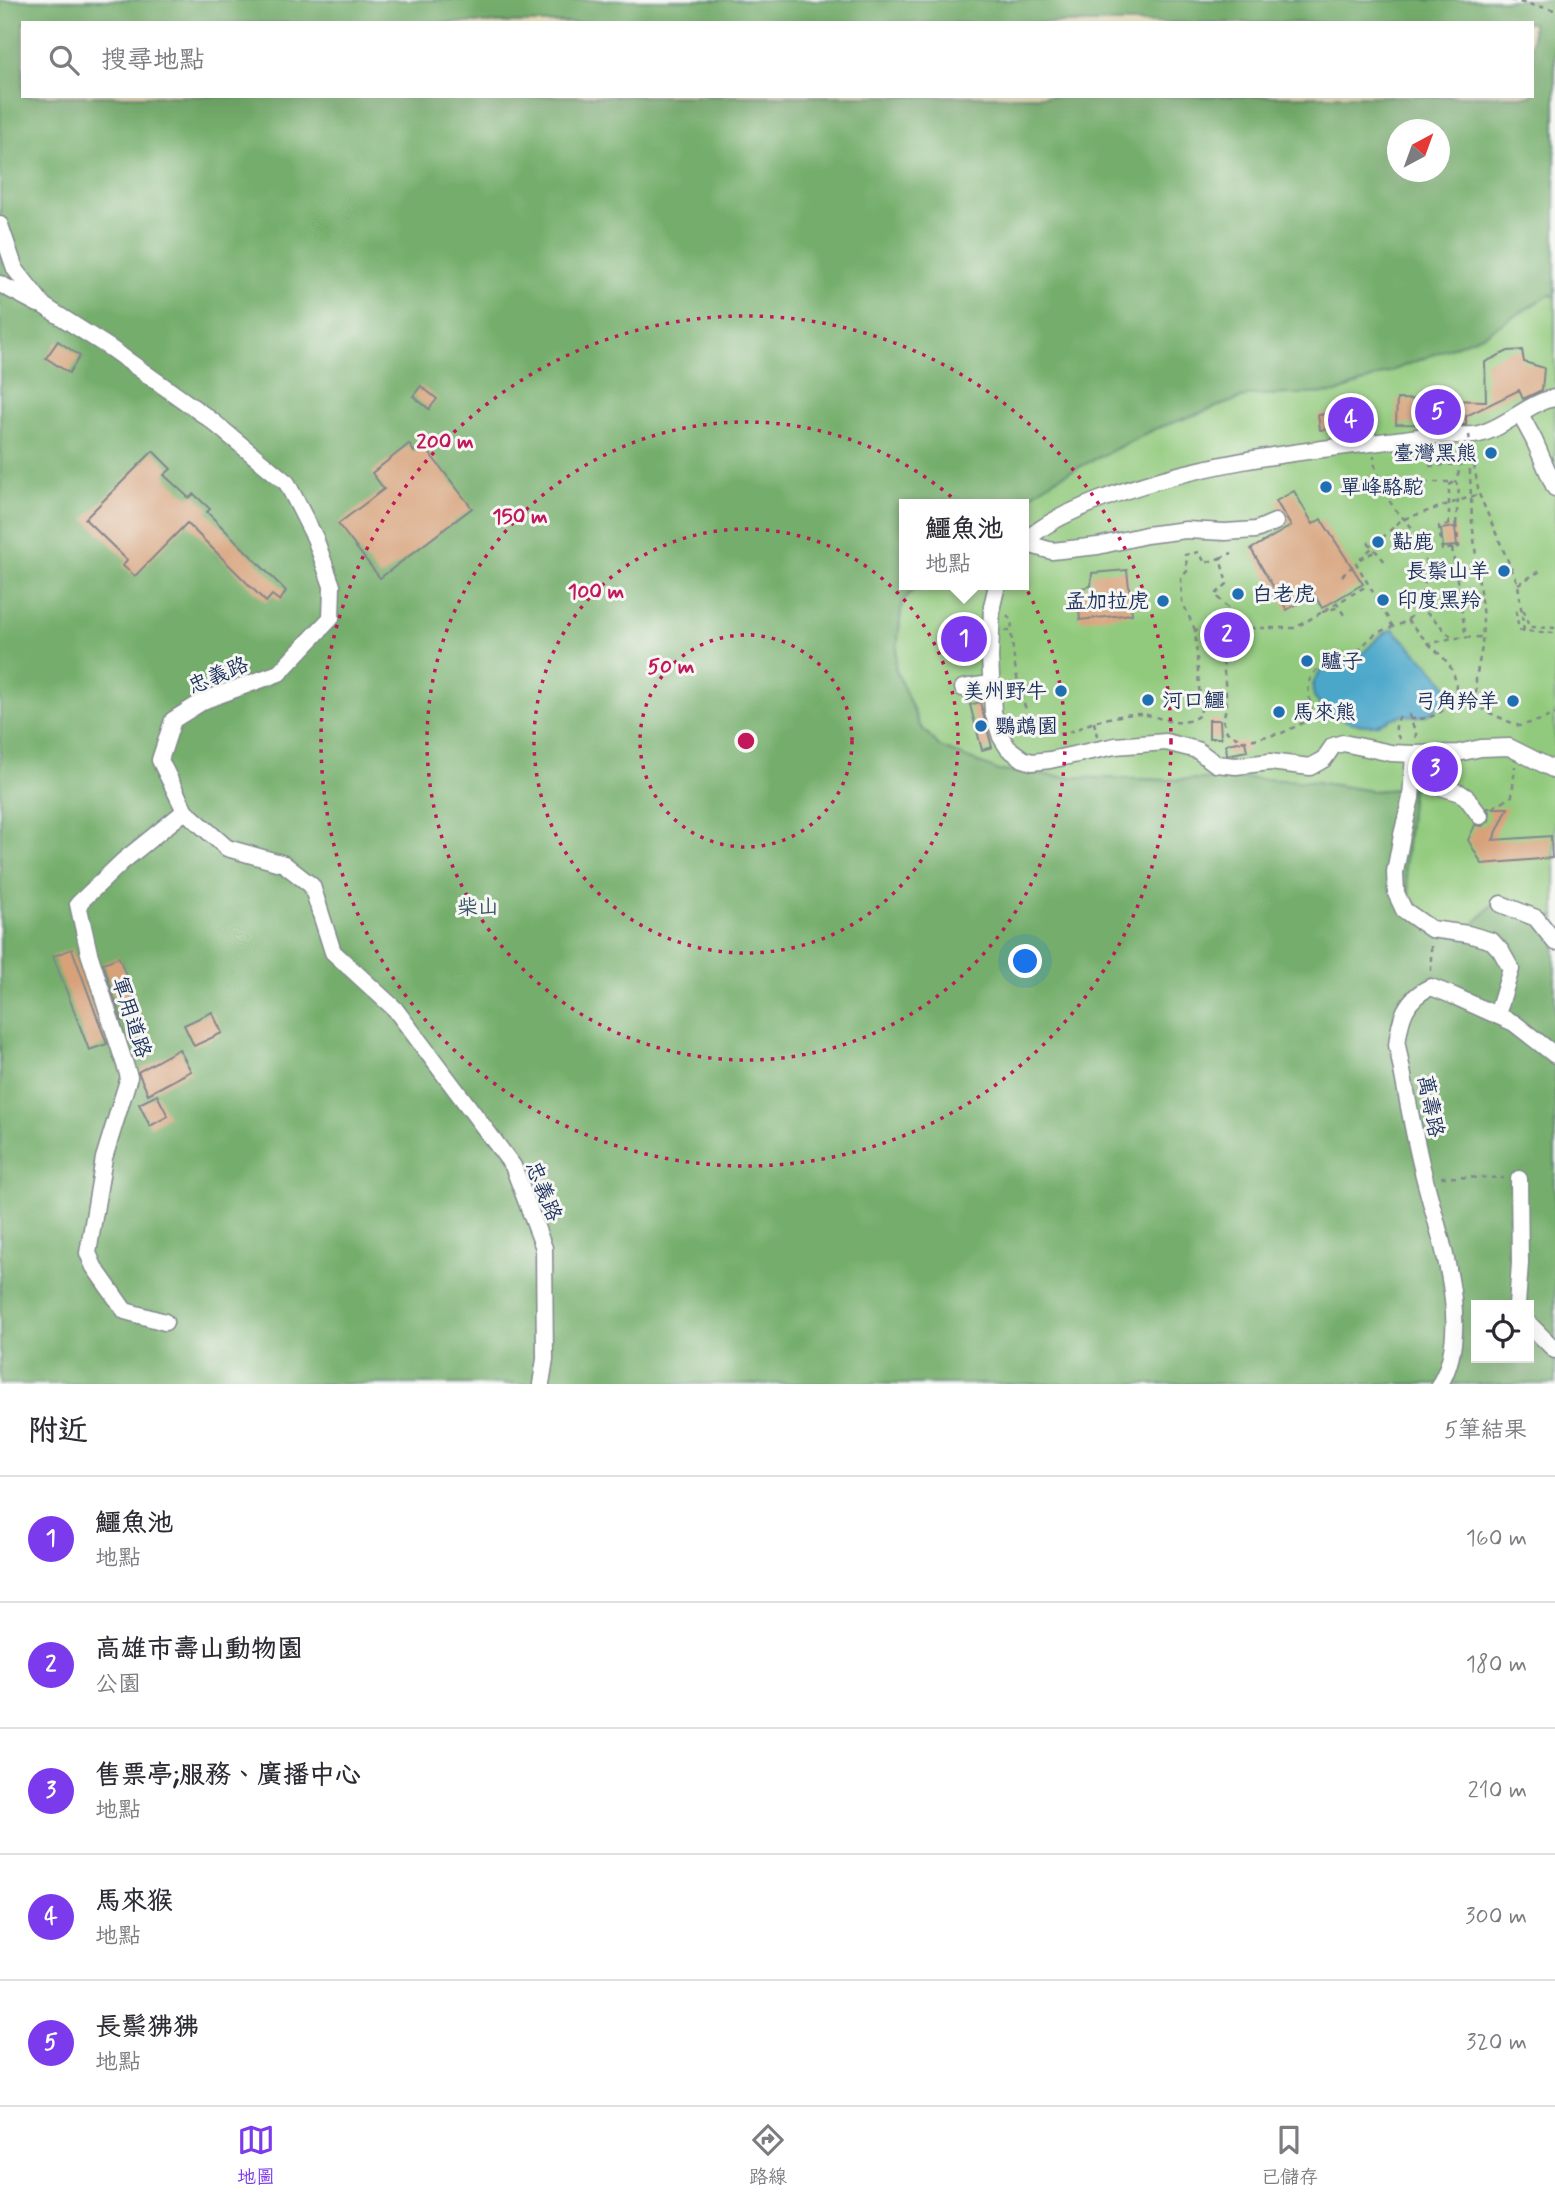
<!DOCTYPE html>
<html lang="zh-TW">
<meta charset="utf-8">
<style>
body{margin:0;font-family:Mynerve,"LXGW WenKai TC",sans-serif;background:#f2f2f3;color:#2b2b33}
.controls{position:absolute;right:21px;bottom:21px;display:grid;overflow:hidden;border-radius:0px;box-shadow:0 7px 28px #0002}
.controls button{width:63px;height:63px;display:grid;place-items:center;padding:0;border:0;border-bottom:2px solid #e1e1e2;background:#fff;color:#2b2b33;font:35px sans-serif}
.compass{position:absolute;left:1387px;top:119px;width:63px;height:63px;border-radius:50%;background:#fff;box-shadow:0 7px 28px #0002;rotate:41deg}
.you{position:absolute;left:1026px;top:962px;width:24px;height:24px;margin:-18px;border:5px solid #fff;border-radius:50%;background:#1a73e8;box-shadow:0 0 0 10px #1a73e833}
.badge{display:grid;place-items:center;width:46px;height:46px;border-radius:50%;background:#7c3aed;color:#fff;font-size:23px;font-weight:700}
.pin{position:absolute;translate:-50% -50%;border:4px solid #fff;box-shadow:0 2px 7px #0006}
.popup{position:absolute;left:899px;top:499px;width:130px;height:91px;box-sizing:border-box;display:grid;place-content:center;border-radius:0px;background:#fff;filter:drop-shadow(0 2px 5px #0005);font-size:23px;white-space:nowrap;color:#7c7c81}
.popup b{font-size:26px;color:#2b2b33}
.popup::after{content:'';position:absolute;left:50%;top:100%;margin-left:-14px;border:14px solid transparent;border-top-color:#fff}
.list{margin:0;padding:0;list-style:none}
h2{display:flex;justify-content:space-between;align-items:center;height:91px;margin:0;padding:0 28px;font-size:30px}
h2 small{font-size:23px;font-weight:400;color:#7c7c81}
.list li{display:grid;grid-template-columns:46px 1fr auto;gap:21px;align-items:center;box-sizing:border-box;height:126px;padding:0 28px;border-top:2px solid #e1e1e2}
.list b{display:block;font-size:26px;white-space:nowrap}
.list p{margin:0;font-size:23px;white-space:nowrap;color:#7c7c81}
.list em{font-size:23px;font-style:normal;color:#7c7c81}
.icon{flex:none;width:38px;height:38px;fill:none;stroke:currentColor;stroke-width:2;stroke-linecap:round;stroke-linejoin:round}
.map{position:relative;flex:none;width:1555px;height:1384px;overflow:hidden}
.search{position:absolute;background:#fff;box-shadow:0 7px 28px #0002;left:21px;right:21px;top:21px;height:77px;display:flex;align-items:center;gap:18px;box-sizing:border-box;padding:0 24px;border-radius:0px;color:#7c7c81;font-size:26px}
.sheet{height:721px;background:#fff}
nav{display:flex;justify-content:space-around;align-items:center;box-sizing:border-box;height:98px;border-top:2px solid #e1e1e2;background:#fff;font-size:19px;color:#7c7c81}
nav a{display:grid;justify-items:center;gap:4px}
nav .on{color:#7c3aed}
.map>svg:first-child{display:block}
.green{fill:#92ca7d;stroke:#567c6e;stroke-width:2}
.forest{fill:#75ae6c;stroke:#486e65;stroke-width:2;fill-rule:evenodd}
.water{fill:#4ca7ca;stroke:#346b94;stroke-width:2}
.building{fill:#d7a179}
.lines{fill:none;stroke-linecap:round;stroke-linejoin:round}
.minor-casing{stroke:#82878c;stroke-width:19}
.path{stroke:#82878c;stroke-width:2.5;stroke-dasharray:5 5;stroke-linecap:butt}
.minor{stroke:#fff;stroke-width:16}
.path-bridge{stroke:#82878c;stroke-width:2.5;stroke-dasharray:5 5;stroke-linecap:butt}
.ring{fill:none;stroke:#c2185b;stroke-width:3.5;stroke-dasharray:3.5 7}
.poi-dot{fill:#1f6fb2;stroke:#f6f6f2;stroke-width:2.5}
.labels{text-anchor:middle;stroke-width:6;stroke-linejoin:round;paint-order:stroke}
.poi-label{font-size:21px;fill:#1b2f5e;stroke:#f6f6f2;text-anchor:start}
.street-label{font-size:21px;fill:#1b2f5e;stroke:#f6f6f2}
.park-label{font-size:21px;fill:#395666;stroke:#f6f6f2}
.centre{fill:#c2185b;stroke:#f6f6f2;stroke-width:3.5}
.ring-label{font-size:21px;text-anchor:middle;font-weight:bold;fill:#c2185b;stroke:#f6f6f2;stroke-width:6;stroke-linejoin:round;paint-order:stroke}
</style>
<div class="map">
<svg width="1555" height="1384" viewBox="0 0 1555 1384">
<rect width="100%" height="100%" fill="#f6f6f2"/>
<filter id="ink" filterUnits="userSpaceOnUse"><feTurbulence type="fractalNoise" baseFrequency=".0143" numOctaves="2"/><feDisplacementMap in="SourceGraphic" scale="14" xChannelSelector="R" yChannelSelector="G"/><feConvolveMatrix kernelMatrix="1 2 1 2 8 2 1 2 1" color-interpolation-filters="sRGB"/></filter>
<filter id="wash" filterUnits="userSpaceOnUse"><feTurbulence type="fractalNoise" baseFrequency=".00686" numOctaves="4" result="noise"/><feDisplacementMap in="SourceGraphic" scale="28" xChannelSelector="R" yChannelSelector="G"/><feGaussianBlur stdDeviation="1.57" result="paint"/><feColorMatrix in="noise" values="0 0 0 0 0 0 0 0 0 0 0 0 0 0 0 0 0 1.4 0 .05"/><feComposite in="paint" operator="in"/></filter>
<g filter="url(#wash)">
<rect width="100%" height="100%" fill="#e9dfbb"/>
<!-- green -->
<polygon class="green" points="1550,295 1555,296 1555,915 1550,918 1498,899 1468,931 1436,924 1410,899 1405,867 1412,788 1372,791 1316,782 1240,778 1169,780 1065,777 999,771 940,747 920,726 895,668 902,602 918,585 1024,585 1024,504 1019,504 1053,480 1155,429 1250,395 1336,393 1393,370"/>
<!-- forest -->
<path class="forest" d="M0,0H1555V296L1549,295L1485,334L1336,393L1250,395L1155,429L1053,480L1019,504H904V585H918L902,602L895,668L920,726L940,747L999,771L1065,777L1169,780L1240,778L1316,782L1372,791L1412,788L1405,867L1410,899L1436,923L1468,931L1498,899L1550,918L1555,915V1384H0ZM23,23H1532V96H23ZM1398,130H1440V172H1398ZM1476,1305H1529V1358H1476Z"/>
<!-- water -->
<path class="water" d="M1393,629L1437,673L1447,687C1446,700 1436,714 1421,716C1414,717 1407,714 1400,716C1391,718 1383,723 1374,725C1351,728 1297,706 1317,676C1327,661 1347,665 1360,655C1374,645 1374,637 1393,629Z"/>
<g id="blocks">
<!-- building -->
<g class="building">
<polygon points="58,341 80,356 69,373 46,358"/>
<polygon points="1522,350 1524,362 1544,368 1542,390 1523,399 1519,390 1466,416 1466,425 1396,424 1397,399 1486,401 1485,362 1508,351"/>
<polygon points="421,386 437,399 429,409 413,396"/>
<polygon points="1362,411 1363,427 1320,430 1318,415"/>
<polygon points="409,444 414,452 423,445 472,508 380,578 338,524 384,489 372,473"/>
<polygon points="153,451 171,469 164,475 189,498 194,494 210,509 207,512 286,591 280,601 272,595 266,602 187,523 135,576 123,566 127,560 85,519"/>
<polygon points="1294,491 1313,524 1321,519 1363,584 1322,608 1314,594 1287,610 1251,549 1291,526 1276,501"/>
<polygon points="1455,527 1457,546 1443,547 1441,529"/>
<polygon points="1127,570 1132,614 1080,620 1077,589 1091,586 1092,573"/>
<polygon points="980,702 992,747 982,750 970,705"/>
<polygon points="1209,720 1220,720 1221,738 1209,738"/>
<polygon points="1245,741 1247,751 1227,755 1226,744"/>
<polygon points="1487,808 1508,808 1493,840 1551,836 1552,858 1482,864 1468,840 1475,825 1482,826 1489,821 1490,814"/>
<polygon points="72,949 107,1044 89,1050 53,956"/>
<polygon points="119,957 140,1014 122,1021 103,963"/>
<polygon points="212,1012 222,1033 194,1046 184,1025"/>
<polygon points="179,1049 191,1071 148,1094 138,1072"/>
<polygon points="157,1095 168,1116 150,1126 139,1104"/>
</g>
</g>
</g>
<g filter="url(#ink)">
<use href="#blocks" fill-opacity="0" stroke="#82878c" stroke-width="2"/>
<g class="lines">
<defs>
<g id="minor">
<polyline points="0,225 15,269 44,306 110,348 211,420 287,483 315,538 332,586 331,618 279,673 205,700 173,720 160,760 185,811 227,848 284,864 312,886 333,952 395,1009 513,1166 544,1248 545,1359 541,1384"/>
<polyline points="0,284 38,304"/>
<polyline points="1520,414 1534,440 1555,488"/>
<path d="M1024,542C1046,522 1070,512 1097,501C1195,462 1301,451 1405,439C1417,437 1430,435 1442,435C1454,434 1468,437 1479,434C1507,427 1530,401 1555,398"/>
<polyline points="1024,543 1052,551 1098,546 1146,535 1186,530 1225,532 1256,530 1275,522"/>
<polyline points="997,585 992,606 990,658 993,712 1001,737 1008,748 1023,759 1032,762 1050,760 1115,746 1166,742 1197,750 1216,764 1236,766 1270,762 1310,767 1324,759 1333,746 1343,743 1391,753 1414,754 1458,753 1481,748 1509,747 1555,770"/>
<polyline points="963,688 990,684"/>
<polyline points="1414,754 1411,798 1402,835 1395,872 1396,893 1404,910 1431,929 1468,934 1492,941 1501,951 1511,969 1497,1015"/>
<polyline points="1412,774 1425,782 1460,793 1466,797 1480,816"/>
<polyline points="1501,904 1536,918 1555,942"/>
<polyline points="1517,1305 1520,1263 1519,1179"/>
<polyline points="165,1322 125,1311 94,1267 88,1253 104,1158 129,1077 89,953 78,904 123,861 185,811"/>
<polyline points="1529,1324 1555,1350"/>
<path d="M1440,1384C1474,1326 1439,1237 1424,1176C1413,1133 1406,1089 1397,1045C1400,1019 1405,998 1431,987L1454,996L1514,1023L1555,1055"/>
</g>
</defs>
<!-- minor casing -->
<use href="#minor" class="minor-casing"/>
<!-- path -->
<g class="path">
<polyline points="1510,0 1555,10"/>
<polyline points="1469,449 1472,521 1483,618 1482,647 1476,678 1476,696 1485,711 1519,726 1541,720 1555,714"/>
<polyline points="1429,466 1460,464"/>
<polyline points="1424,482 1452,482"/>
<polyline points="1456,524 1459,487 1455,481 1460,469 1460,449"/>
<polygon points="1456,524 1459,547 1442,550 1439,526"/>
<polyline points="1449,525 1449,485 1454,482"/>
<polyline points="1368,542 1387,564"/>
<polyline points="1452,548 1466,638"/>
<polyline points="1220,558 1232,553"/>
<polyline points="1360,559 1376,551"/>
<polyline points="1342,576 1356,563"/>
<polyline points="1518,584 1542,570"/>
<polyline points="1336,602 1344,615"/>
<polyline points="1417,607 1432,617 1452,638"/>
<polyline points="1322,612 1339,607"/>
<polyline points="1007,615 1012,622 1011,631"/>
<polyline points="1407,620 1429,644 1452,638 1483,637"/>
<polyline points="1195,630 1182,601 1181,578 1188,570 1185,555 1199,552 1205,563 1220,558 1227,584 1215,595 1231,611 1220,628"/>
<path d="M1005,631H1011C1014,657 1018,733 1055,734C1069,735 1084,725 1097,721C1108,718 1122,715 1134,714C1161,713 1176,733 1201,714L1195,630L1220,628L1227,704L1223,720L1227,732L1245,741L1282,733L1311,719C1314,705 1304,690 1311,677C1320,661 1338,661 1353,654C1361,650 1366,641 1373,636C1382,628 1397,628 1407,620C1424,606 1428,575 1425,555C1422,535 1408,524 1396,510C1385,497 1374,473 1374,456"/>
<polyline points="1524,631 1519,630 1516,612 1524,611 1529,627 1555,628"/>
<polyline points="1409,714 1416,734 1415,741"/>
<path d="M1400,716C1396,724 1393,731 1400,739"/>
<path d="M1410,719C1442,721 1469,697 1449,665C1444,657 1435,650 1429,644"/>
<polyline points="1094,722 1097,736"/>
<polyline points="1493,807 1512,796 1515,766"/>
<polyline points="1431,971 1431,943"/>
<polyline points="1441,1177 1504,1178"/>
</g>
<!-- minor -->
<use href="#minor" class="minor"/>
<!-- path-bridge -->
<g class="path-bridge">
<polyline points="1469,435 1479,494 1518,584 1524,631 1555,633"/>
<polyline points="1393,627 1356,563 1401,520 1479,494"/>
<polyline points="1220,628 1295,628 1368,585"/>
</g>
</g>
</g>
<!-- distance rings -->
<g class="ring">
<circle cx="746" cy="741" r="106"/>
<circle cx="746" cy="741" r="212"/>
<circle cx="746" cy="741" r="319"/>
<circle cx="746" cy="741" r="425"/>
</g>
<!-- markers -->
<g class="poi-dot">
<circle cx="1491" cy="453" r="7"/>
<circle cx="1326" cy="487" r="7"/>
<circle cx="1378" cy="542" r="7"/>
<circle cx="1504" cy="571" r="7"/>
<circle cx="1238" cy="594" r="7"/>
<circle cx="1383" cy="600" r="7"/>
<circle cx="1163" cy="601" r="7"/>
<circle cx="1307" cy="661" r="7"/>
<circle cx="1061" cy="691" r="7"/>
<circle cx="1148" cy="700" r="7"/>
<circle cx="1513" cy="701" r="7"/>
<circle cx="1279" cy="712" r="7"/>
<circle cx="981" cy="726" r="7"/>
</g>
<g class="labels">
<!-- poi labels -->
<g class="poi-label">
<text x="1477" y="460" text-anchor="end">臺灣黑熊</text>
<text x="1340" y="494">單峰駱駝</text>
<text x="1392" y="549">黇鹿</text>
<text x="1490" y="578" text-anchor="end">長鬃山羊</text>
<text x="1252" y="601">白老虎</text>
<text x="1397" y="607">印度黑羚</text>
<text x="1149" y="608" text-anchor="end">孟加拉虎</text>
<text x="1321" y="668">驢子</text>
<text x="1047" y="698" text-anchor="end">美州野牛</text>
<text x="1162" y="707">河口鱷</text>
<text x="1499" y="708" text-anchor="end">弓角羚羊</text>
<text x="1293" y="719">馬來熊</text>
<text x="995" y="733">鸚鵡園</text>
</g>
<!-- street labels -->
<g class="street-label">
<text transform="translate(218 675) rotate(-23)" y="7">忠義路</text>
<text transform="translate(132 1017) rotate(72)" y="7">軍用道路</text>
<text transform="translate(1431 1106) rotate(79)" y="7">萬壽路</text>
<text transform="translate(544 1191) rotate(68)" y="7">忠義路</text>
</g>
<!-- park labels -->
<g class="park-label">
<text x="478" y="914">柴山</text>
</g>
</g>
<circle cx="746" cy="741" r="10" class="centre"/>
<g class="ring-label">
<text x="445" y="448">200 m</text>
<text x="520" y="523">150 m</text>
<text x="596" y="598">100 m</text>
<text x="671" y="673">50 m</text>
</g>
</svg>
<div class="controls">
<button><svg class="icon" aria-label="locate" viewBox="0 0 24 24"><circle cx="12" cy="12" r="6"/><path d="M12 2v4M12 18v4M2 12h4M18 12h4"/></svg></button>
</div>
<svg class="compass" viewBox="-18 -18 36 36"><path d="M0-13l5 13h-10z" fill="#e53935"/><path d="M0 13l5-13h-10z" fill="#7c7c81"/></svg>
<div class="you"></div>
<div class="pin badge" style="left:964px;top:639px">1</div>
<div class="popup"><b>鱷魚池</b>地點</div>
<div class="pin badge" style="left:1227px;top:635px">2</div>
<div class="pin badge" style="left:1435px;top:769px">3</div>
<div class="pin badge" style="left:1351px;top:420px">4</div>
<div class="pin badge" style="left:1438px;top:412px">5</div>
<div class="search"><svg class="icon" aria-label="search" viewBox="0 0 24 24"><circle cx="10" cy="10" r="6"/><path d="M15 15l6 6"/></svg>搜尋地點</div>
</div>
<section class="sheet">
<h2>附近<small>5筆結果</small></h2>
<ul class="list">
<li><span class="badge">1</span><div><b>鱷魚池</b><p>地點</p></div><em>160 m</em></li>
<li><span class="badge">2</span><div><b>高雄市壽山動物園</b><p>公園</p></div><em>180 m</em></li>
<li><span class="badge">3</span><div><b>售票亭;服務、廣播中心</b><p>地點</p></div><em>210 m</em></li>
<li><span class="badge">4</span><div><b>馬來猴</b><p>地點</p></div><em>300 m</em></li>
<li><span class="badge">5</span><div><b>長鬃狒狒</b><p>地點</p></div><em>320 m</em></li>
</ul>
</section>
<nav>
<a class="on"><svg class="icon" aria-label="map" viewBox="0 0 24 24"><path d="M3 6l6-2 6 2 6-2v14l-6 2-6-2-6 2zM9 4v14M15 6v14"/></svg>地圖</a>
<a><svg class="icon" aria-label="directions" viewBox="0 0 24 24"><path d="M12 3l9 9-9 9-9-9zM9 14v-3h6M13 9l2 2-2 2"/></svg>路線</a>
<a><svg class="icon" aria-label="saved" viewBox="0 0 24 24"><path d="M7 4h10v16l-5-4-5 4z"/></svg>已儲存</a>
</nav>
